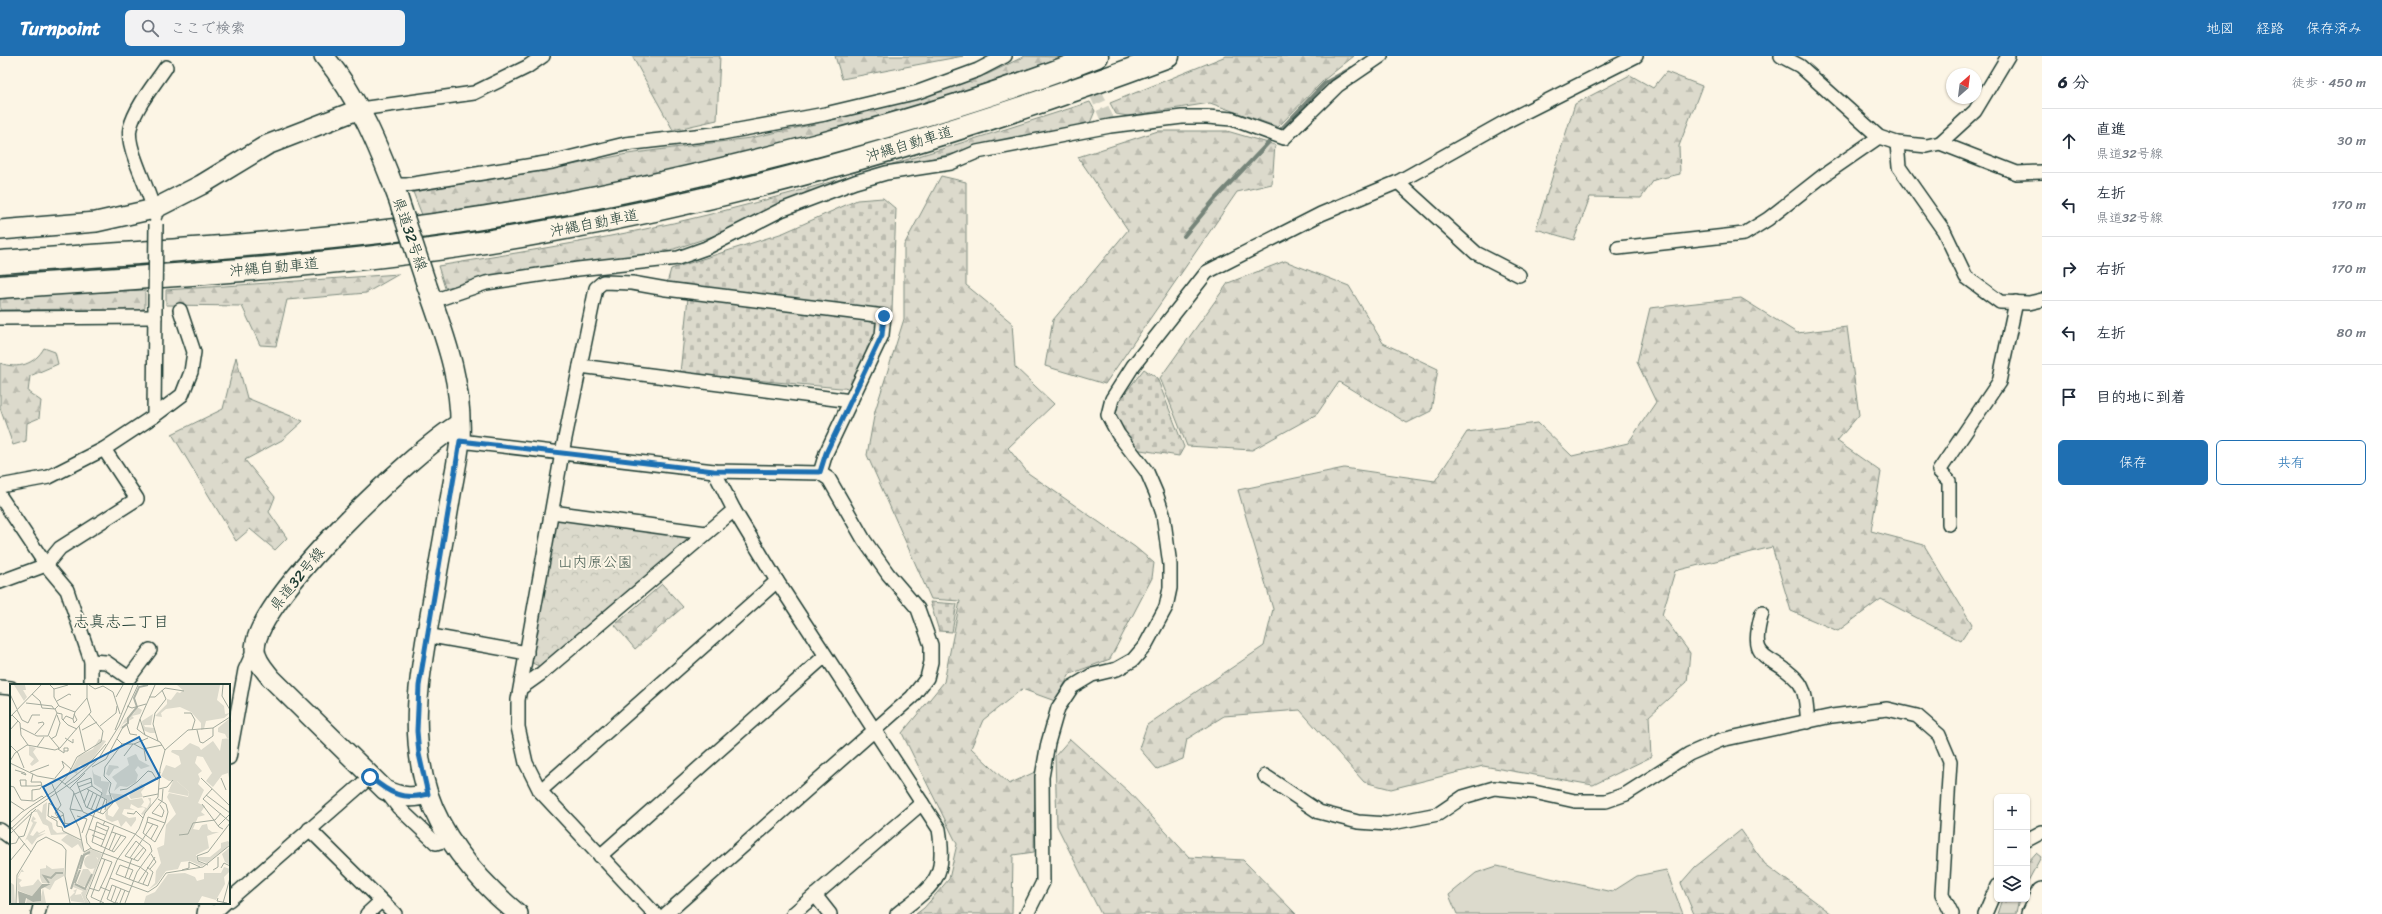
<!DOCTYPE html>
<html lang="ja">
<meta charset="utf-8">
<style>
body{margin:0;font-family:Sriracha,"Klee One",sans-serif;background:#f2f2f3;color:#1f2937}
.controls{position:absolute;right:12px;bottom:12px;display:grid;overflow:hidden;border-radius:6px;box-shadow:0 1px 3px #0004}
.controls button{width:36px;height:36px;display:grid;place-items:center;padding:0;border:0;border-bottom:1px solid #e0e1e3;background:#fff;color:#1f2937;font:20px sans-serif}
.compass{position:absolute;left:1946px;top:12px;width:36px;height:36px;border-radius:50%;background:#fff;box-shadow:0 1px 3px #0004;rotate:28deg}
.stop{position:absolute;width:12px;height:12px;margin:-9px;border:3px solid #1f6fb2;border-radius:50%;background:#fff}
.stop.end{background:#1f6fb2;border-color:#fff;box-shadow:0 1px 4px #0008}
.list{margin:0;padding:0;list-style:none}
h2{display:flex;justify-content:space-between;align-items:center;height:52px;margin:0;padding:0 16px;font-size:17px}
h2 small{font-size:13px;font-weight:400;color:#747a83}
.list li{display:grid;grid-template-columns:26px 1fr auto;gap:12px;align-items:center;box-sizing:border-box;height:64px;padding:0 16px;border-top:1px solid #e0e1e3}
.list b{display:block;font-size:15px;white-space:nowrap}
.list p{margin:0;font-size:13px;white-space:nowrap;color:#747a83}
.list em{font-size:13px;font-style:normal;color:#747a83}
.actions{display:flex;gap:8px;padding:12px 16px}
.actions a{flex:1;padding:9px 0;border:1px solid #1f6fb2;border-radius:6px;text-align:center;font-size:14px;color:#1f6fb2}
.actions .main{background:#1f6fb2;color:#fff}
.icon{flex:none;width:22px;height:22px;fill:none;stroke:currentColor;stroke-width:2;stroke-linecap:round;stroke-linejoin:round}
.map{position:relative;flex:none;width:2042px;height:858px;overflow:hidden}
header{display:flex;align-items:center;gap:24px;box-sizing:border-box;height:56px;padding:0 20px;background:#1f6fb2;color:#fff}
header strong{font-size:19px}
nav{display:flex;gap:22px;margin-inline-start:auto;font-size:14px}
.search{width:280px;height:36px;background:#f2f2f3;display:flex;align-items:center;gap:10px;box-sizing:border-box;padding:0 14px;border-radius:6px;color:#747a83;font-size:15px}
main{display:flex}
aside{flex:1;background:#fff}
.map>svg:first-child{display:block}
.green{fill:#dcdacc;stroke:#7e8c80}
.forest{fill:url(#forest-firs);stroke:#7e8c80}
.cemetery{fill:url(#cemetery-stones);stroke:#7e8c80}
.park{fill:url(#park-crowns);stroke:#7e8c80}
.lines{fill:none;stroke-linecap:round;stroke-linejoin:round}
.stream{stroke:#758479;stroke-width:4}
.street-tunnel{stroke:#d0d0c2;stroke-width:13;stroke-dasharray:13 6;stroke-linecap:butt}
.street-casing{stroke:#1f3d34;stroke-width:16}
.secondary-casing{stroke:#1f3d34;stroke-width:22}
.primary-casing{stroke:#1f3d34;stroke-width:24}
.highway-casing{stroke:#1f3d34;stroke-width:25}
.street{stroke:#fcf5e5;stroke-width:13}
.secondary{stroke:#fcf5e5;stroke-width:19}
.primary{stroke:#fcf5e5;stroke-width:21}
.highway{stroke:#fcf5e5;stroke-width:22}
.street-bridge-casing{stroke:#1f3d34;stroke-width:16;stroke-linecap:butt}
.secondary-bridge-casing{stroke:#1f3d34;stroke-width:22;stroke-linecap:butt}
.street-bridge{stroke:#fcf5e5;stroke-width:13}
.secondary-bridge{stroke:#fcf5e5;stroke-width:19}
.route{stroke:#1f6fb2;stroke-width:5}
.labels{text-anchor:middle;stroke-width:4;stroke-linejoin:round;paint-order:stroke}
.street-label{font-size:15px;fill:#1f3d34;stroke:#fcf5e5}
.park-label{font-size:15px;fill:#455c52;stroke:#fcf5e5}
.neighbourhood-label{font-size:16px;fill:#1f3d34;stroke:#fcf5e5}
.inset-river{fill:none;stroke:#aeb3a7;stroke-width:2}
.inset-road{fill:none;stroke:#a4ab9e;stroke-width:1}
.view{fill:#1f6fb2;fill-opacity:0.15;stroke:#1f6fb2;stroke-width:2}
.inset-edge{fill:none;stroke:#1f3d34;stroke-width:2}
</style>
<header>
<strong>Turnpoint</strong>
<div class="search"><svg class="icon" aria-label="search" viewBox="0 0 24 24"><circle cx="10" cy="10" r="6"/><path d="M15 15l6 6"/></svg>ここで検索</div>
<nav><a>地図</a><a>経路</a><a>保存済み</a></nav>
</header>
<main>
<div class="map">
<svg width="2042" height="858" viewBox="0 0 2042 858">
<defs>
<pattern id="forest-firs" width="22" height="20" patternUnits="userSpaceOnUse"><rect width="22" height="20" fill="#dcdacc"/><path d="M5 1l3.5 6h-7zM16 11l3.5 6h-7z" fill="#bcbcb0"/></pattern>
<pattern id="cemetery-stones" width="16" height="16" patternUnits="userSpaceOnUse"><rect width="16" height="16" fill="#dcdacc"/><path d="M2 7V4a2 2 0 0 1 4 0v3zM10 15v-3a2 2 0 0 1 4 0v3z" fill="#bcbcb0"/></pattern>
<pattern id="park-crowns" width="20" height="18" patternUnits="userSpaceOnUse"><rect width="20" height="18" fill="#dcdacc"/><path d="M2 6a3 3 0 1 1 6 0M12 15a3 3 0 1 1 6 0" fill="none" stroke="#bcbcb0"/></pattern>
</defs>
<rect width="100%" height="100%" fill="#fcf5e5"/>
<filter id="ink" filterUnits="userSpaceOnUse"><feTurbulence type="fractalNoise" baseFrequency=".025" numOctaves="2"/><feDisplacementMap in="SourceGraphic" scale="8" xChannelSelector="R" yChannelSelector="G"/><feConvolveMatrix kernelMatrix="1 2 1 2 8 2 1 2 1" color-interpolation-filters="sRGB"/></filter>
<g filter="url(#ink)">
<!-- green -->
<polygon class="green" points="1497,810 1612,836 1637,820 1666,814 1683,858 1457,858 1449,839 1476,817"/>
<!-- forest -->
<g class="forest">
<polygon points="632,0 720,0 717,64 673,74"/>
<polygon points="835,0 963,0 842,23"/>
<polygon points="1025,0 1064,1 865,68 655,118 548,139 422,159 413,136 542,115 627,98 750,82 815,68 906,45 988,18"/>
<polygon points="1226,0 1354,0 1324,24 1278,71 1210,47 1128,60 1116,58 1110,47"/>
<polygon points="1666,16 1702,30 1679,90 1680,118 1654,124 1641,142 1590,141 1574,184 1536,173 1575,48 1630,19 1653,32"/>
<path d="M1090,46L1095,55L1090,67L1084,70L938,101L841,126L722,177L674,193L618,203L494,220L445,232L438,210C528,195 618,181 707,159C836,127 963,87 1090,46Z"/>
<polygon points="1158,75 1227,75 1275,89 1272,128 1237,136 1105,328 1045,310 1053,264 1128,174 1078,101"/>
<polygon points="941,120 966,126 966,229 1012,267 1015,311 1054,348 1008,392 1028,417 1135,491 1154,507 1152,522 1110,603 1070,618 1055,645 1022,633 983,664 971,692 1009,728 1035,716 1034,796 1013,799 1012,858 916,858 924,852 949,823 957,788 902,677 944,626 960,545 931,543 867,399 875,355 904,263 904,189"/>
<polygon points="1285,205 1349,230 1383,287 1438,313 1431,355 1407,367 1339,326 1317,358 1252,394 1187,390 1160,322 1228,227"/>
<polygon points="399,218 366,237 287,244 276,290 260,289 242,250 166,249 166,234"/>
<polygon points="145,234 145,252 134,256 86,253 0,254 0,241"/>
<polygon points="1741,242 1797,277 1847,271 1859,359 1837,385 1881,416 1871,475 1924,489 1972,568 1961,585 1881,543 1838,575 1791,555 1772,491 1675,515 1662,559 1690,597 1687,626 1649,660 1651,701 1593,729 1483,710 1391,733 1364,726 1300,654 1224,660 1187,683 1183,703 1157,713 1139,692 1147,669 1264,590 1273,553 1238,434 1344,412 1435,425 1467,376 1538,367 1572,400 1628,387 1656,346 1637,306 1650,252"/>
<path d="M44,292L55,296L58,308L30,320L28,336L41,345L39,362L27,367L26,385L13,389L0,352V307C18,314 35,308 44,292Z"/>
<polygon points="236,301 247,342 303,365 282,384 245,404 275,441 269,456 287,482 275,494 250,473 236,485 172,378 223,353"/>
<polygon points="662,528 683,551 635,593 615,569"/>
<polygon points="1070,683 1129,736 1189,801 1243,804 1296,858 1101,858 1057,770 1055,700"/>
<polygon points="1741,774 1765,808 1832,858 1694,858 1681,827 1695,811"/>
<polygon points="2036,797 2041,801 2027,827 2027,807"/>
<polygon points="2002,843 2019,843 2016,858 1997,858"/>
</g>
<!-- cemetery -->
<g class="cemetery">
<polygon points="883,142 896,153 892,255 851,333 680,317 689,232 667,227 671,213 783,177 857,144"/>
<polygon points="1144,313 1157,322 1184,391 1179,400 1134,393 1115,360 1119,345"/>
<polygon points="930,546 957,548 952,576 939,575"/>
</g>
<!-- park -->
<polygon class="park" points="557,456 706,477 539,610 532,607"/>
<g class="lines">
<!-- stream -->
<polyline class="stream" points="1184,180 1214,144 1325,27 1352,12"/>
<!-- street-tunnel -->
<polyline class="street-tunnel" points="1080,0 1110,70"/>
<defs>
<g id="street">
<polyline points="1781,0 1800,10 1879,81 1897,87 1927,90 1940,87 2017,117 2042,116"/>
<polyline points="360,53 474,37 527,11 543,0"/>
<polyline points="1897,87 1899,111 1944,175 1966,221 2000,246 2029,247 2042,244"/>
<polyline points="1940,87 1975,55 2008,0"/>
<polyline points="1398,126 1476,197 1519,219"/>
<polyline points="393,129 407,129 552,106 625,88 722,77 825,58 918,36 978,14 1005,0"/>
<path d="M155,160C152,137 125,92 130,72C136,50 154,29 166,11"/>
<polyline points="1618,192 1744,178 1768,163 1824,119 1879,81"/>
<polyline points="433,245 486,227 578,213 678,202 706,192 781,154 855,126 886,117 951,107 977,96 1110,70 1182,61 1207,61 1232,63 1284,82 1337,30 1381,0"/>
<polyline points="0,262 155,261"/>
<polyline points="580,310 851,345"/>
<polyline points="154,360 182,339 191,316 194,296 180,254"/>
<polyline points="460,385 714,415 820,417 829,423 864,484 888,518 918,553 931,589 931,606 927,622 912,641 666,858"/>
<path d="M714,415L734,454L777,525L939,773C947,823 934,829 897,858"/>
<polyline points="0,430 49,421 104,393 154,360 155,250"/>
<polyline points="0,440 46,509 67,534 91,605 91,629"/>
<polyline points="552,456 706,477"/>
<polyline points="1949,468 1949,425 1939,415 1999,326 2016,246"/>
<polyline points="0,526 46,509 60,492 137,443 104,393"/>
<path d="M1762,557C1747,609 1770,595 1797,624C1807,634 1806,653 1808,666"/>
<polyline points="426,579 527,597"/>
<polyline points="91,605 106,606 129,622 150,594"/>
<polyline points="0,631 11,632"/>
<polyline points="521,632 542,617 734,454"/>
<polyline points="229,702 245,614 255,592"/>
<polyline points="1265,720 1319,756 1358,766 1387,768 1438,758 1463,741 1494,732 1534,736 1575,745 1606,745 1626,738 1689,698 1721,684 1832,660 1887,653 1917,660 1939,679 1950,705 1942,838 1952,858"/>
<polyline points="385,734 398,751 436,787 450,783"/>
<polyline points="540,735 777,525"/>
<polyline points="309,773 395,858"/>
<polyline points="0,774 11,782"/>
<polyline points="2027,784 2042,776"/>
<polyline points="600,800 825,600"/>
<polyline points="815,839 830,858"/>
<polyline points="229,844 370,721"/>
<polyline points="38,858 41,847"/>
<polyline points="204,858 206,847"/>
<polyline points="213,858 225,847"/>
<polyline points="367,858 381,845"/>
<polyline points="655,858 540,735 526,707 518,671 518,644 562,397 596,232 603,226 632,227 666,233 884,260 882,279 826,397 820,417"/>
<polyline points="793,858 922,747"/>
<polyline points="1027,858 1043,826 1042,721 1048,687 1058,652 1072,631 1092,619 1117,613 1133,604 1145,590 1166,551 1170,532 1170,509 1163,458 1156,437 1147,416 1118,378 1108,359 1112,343 1133,310 1207,216 1321,158 1398,126 1505,66 1636,0"/>
<polyline points="1985,858 1997,830"/>
</g>
<g id="secondary">
<path d="M324,0C359,42 379,92 398,142"/>
<polyline points="0,174 96,166 154,153 201,129 267,89 360,53"/>
<path d="M426,227C445,281 463,326 460,384C458,404 453,425 450,444C444,481 437,517 431,554C420,615 408,677 428,738C444,786 480,826 518,858"/>
<path d="M428,738C411,743 400,741 385,734L271,622C264,613 255,604 255,593C256,543 415,394 459,368"/>
</g>
<polyline id="primary" points="2032,858 2042,837"/>
<g id="highway">
<path d="M0,206C150,196 300,188 449,167C573,149 696,121 818,89C912,64 1006,36 1097,0"/>
<path d="M0,231C182,219 365,209 544,176C758,138 965,76 1168,0"/>
</g>
</defs>
<!-- street casing -->
<use href="#street" class="street-casing"/>
<!-- secondary casing -->
<use href="#secondary" class="secondary-casing"/>
<!-- primary casing -->
<use href="#primary" class="primary-casing"/>
<!-- highway casing -->
<use href="#highway" class="highway-casing"/>
<!-- street -->
<use href="#street" class="street"/>
<!-- secondary -->
<use href="#secondary" class="secondary"/>
<!-- primary -->
<use href="#primary" class="primary"/>
<!-- highway -->
<use href="#highway" class="highway"/>
<defs>
<polyline id="street-bridge" points="155,250 156,168"/>
<polyline id="secondary-bridge" points="398,142 426,227"/>
</defs>
<!-- street-bridge casing -->
<use href="#street-bridge" class="street-bridge-casing"/>
<!-- secondary-bridge casing -->
<use href="#secondary-bridge" class="secondary-bridge-casing"/>
<!-- street-bridge -->
<use href="#street-bridge" class="street-bridge"/>
<!-- secondary-bridge -->
<use href="#secondary-bridge" class="secondary-bridge"/>
</g>
</g>
<g class="lines" filter="url(#ink)">
<!-- route -->
<path class="route" d="M370,721C389,737 403,745 428,738L419,698L417,675L419,630L460,385L714,415L820,416L826,397L882,279L884,260"/>
</g>
<g class="labels">
<!-- street labels -->
<g class="street-label">
<text transform="translate(909 88) rotate(-17)" y="5">沖縄自動車道</text>
<text transform="translate(594 167) rotate(-11)" y="5">沖縄自動車道</text>
<text transform="translate(410 178) rotate(71)" y="5">県道32号線</text>
<text transform="translate(274 211) rotate(-5)" y="5">沖縄自動車道</text>
<text transform="translate(297 523) rotate(-51)" y="5">県道32号線</text>
</g>
<!-- park labels -->
<g class="park-label">
<text x="595" y="511">山内原公園</text>
</g>
<!-- neighbourhood labels -->
<g class="neighbourhood-label">
<text x="121" y="571">志真志二丁目</text>
</g>
</g>
<!-- overview -->
<g transform="translate(10 628)">
<rect width="220" height="220" fill="#fcf5e5"/>
<path d="M220,34V54H217L215,50L208,48V44ZM163,97H167L179,108L178,112L158,108ZM132,100L135,103L131,108L133,113L121,115L119,112L123,105ZM23,132L26,135L23,137L27,138L20,151L23,152L27,147L29,149L35,146V147L28,151L36,149L27,154L22,161L17,155L15,157L23,139L21,137ZM74 178a7 7 0 1 1 14 0a7 7 0 1 1-14 0ZM73,185H78L81,189L77,201L73,203L67,199ZM67,205L65,211L71,210L75,219L61,217L60,213L65,208L63,207Z" fill="#dcdacc"/>
<path d="M167,1H210L207,16L214,22L215,30L220,29L214,34L196,37L194,45L191,46V39L181,28L170,23L156,25L151,29L152,33L145,32L157,20V15L161,16L167,8L170,9L173,6ZM127,23L132,26L130,30L122,32L124,34L113,40L105,53L115,35L124,29ZM143,30L141,41H134L135,43L144,44L146,49H140L133,46L132,37ZM220,54V99L218,89L212,91L203,103L196,97L202,89L193,73L187,72L185,79L192,87L188,90L190,95L188,100L194,106L188,119L195,122L191,128L195,131L188,133L183,145L189,146L192,141L197,140L198,145L202,148H209L197,152L199,164L186,171L187,177L195,181L191,182L180,177L171,178L168,185L156,187L147,200L138,206L145,199L146,187L151,179L147,164L154,161L156,141L166,130L157,113L159,109L178,113L179,108L167,97H159L151,92L156,81L165,84L171,80L169,72L161,68L162,66H172L180,59L189,63L191,66L203,57L210,67L212,55ZM89,55L96,57L80,78L73,84L71,81L68,83L67,90L61,87L69,72L83,65ZM19,62L26,64L23,68L29,77L22,82L20,80L24,75L19,71ZM126,70L129,76L140,82L131,85L128,82L125,86L128,91L126,98L117,103L110,102L104,107L107,99L102,93L119,81L117,74ZM99,81L108,82L109,84L104,85L99,92L96,90ZM82,85L84,90L91,93V97L100,98L96,111H100L102,119L96,126L98,116L92,113V105L84,100ZM100,109L116,111L120,116L132,114L134,118L131,122L137,124L140,118L138,114H141V122L133,131L131,130L135,125L134,123L128,124L121,120L120,124L125,126L114,125L112,130L119,134L126,133V136L121,143L116,137L111,143L108,136L102,138L96,135L95,130L98,124V131L103,133L109,124ZM37,118L36,135L42,139L43,145L47,149L55,148L72,158L73,168L68,160L62,164L51,156L58,150L41,151L38,142L33,140L27,128H23L28,125L32,129L33,121ZM218,157L220,159L216,164L197,179L188,176V173H200L211,164V159ZM81,165L92,170L75,213L79,219H75L71,209L73,207L63,203L62,205L61,202L69,185L65,201L77,205L88,174L76,170L70,185L73,169ZM16,178L12,185L14,188H11L8,194L12,196L9,199L11,203L23,201L28,195L32,200L22,212L7,206V219L8,192ZM36,181L42,185L54,184V192L45,197L40,206L34,203L41,200L32,199L30,193V185L36,184ZM214,183L220,185V187L214,193L215,200L206,216L192,212L188,219H134L136,212L145,208L158,190L175,189L185,193L187,197L194,195V189H211ZM0,198L4,201L5,219H1ZM33,204L36,219H16L17,214L24,218L30,217Z" fill="#dcdacc"/>
<path d="M220,163V181L215,178L212,170Z" fill="#dcdacc"/>
<path d="M4,1H15L16,6H13L17,13L14,17Z" fill="#dcdacc"/>
<path d="M32,200H41L31,205V217L23,218L16,214L15,219H9L8,207L22,212Z" fill="#aeb3a7"/>
<path class="inset-river" d="M112,44L118,39V34L127,23L124,14L129,3L138,1M70,185L74,171L80,168M39,199L34,192L41,194L46,189H53M65,199L70,186M65,200L75,205L82,190M61,205L72,171"/>
<path class="inset-road" d="M40,1L44,5V13L49,22L65,28L77,14V1M79,1L85,5L93,2L103,8L110,30M213,1L212,12L220,26M44,5L58,1M0,10L7,25M22,10L30,17L32,24L45,25L49,21M106,13L113,1M139,13H145L155,4L174,7M47,17L59,10L61,11M16,19L42,22L44,25M117,22L122,24L136,20M7,26L12,36L18,39L22,31H30M47,29L52,30V35L58,41L67,45M174,29H181L185,36L182,46M2,31L10,39L11,51L18,61M0,33L31,1M63,35L64,39L67,36L64,30M130,35L127,45L135,51M53,36L56,32L63,35L65,28M117,41L120,50L127,51M69,42L75,67M90,42L106,29L107,22M11,44L27,52H38L47,29L45,25M0,46L8,37M72,46L87,38M105,46L123,1M187,46L190,58L193,59L203,52V44M25,50L34,40L33,38L28,39M39,52L49,64M55,54L63,59V55M41,55L46,52L50,39L47,31M107,55L112,60H124L133,65L152,61M148,57L143,40L145,29L156,15L152,6M124,60L138,54M0,61L8,69L14,84M27,63L34,53M48,65L54,69V64H58V67H54M134,65L136,77M155,66L178,46L203,44L220,33M114,72L123,60M0,77L5,69L17,61L45,66L50,64L81,28L77,14M52,77L61,85M0,79L27,92L50,96L63,107L73,128L125,150M82,83L96,75L113,43M5,86L15,89L16,91L11,89M20,88L39,81M45,94L54,83L52,77M191,94L220,122M211,94L216,106M42,100L51,121L45,129L52,139L60,140M55,100L77,82L96,60M0,102L4,103L11,116L24,117L32,112L34,114M16,102V96H10L11,102H26L32,101M82,102L81,94L67,99L76,123L93,130L103,119L99,107L101,99L94,92L95,83L112,60M82,102L92,109L76,152L77,159L82,165L130,183L138,189L133,200M68,103L82,98M60,104L75,89M77,105L97,116L95,126M149,105L157,103L163,96M202,105L193,115L220,138M110,106L117,105L127,98L138,87L142,88L147,96L150,88M64,109L60,125L72,127M65,110L82,102M196,111L220,129M133,113L148,110M22,116V106L30,105L32,102L31,98H21L23,90M0,117L14,126M39,119L38,132L47,137V142L52,143L53,147L71,156M39,119L53,129L55,140M74,119L79,106M192,120L209,143L213,145M150,121L154,127L152,133L142,129L152,117L153,105M77,124L83,109M60,125L69,144L74,168L81,164M81,126L87,111M90,129L95,115M117,129L124,130L126,127L133,134M41,132L46,134L54,131M67,132L77,135L72,149M95,137L93,141L87,138L82,158L104,168L116,153L102,148M137,138L133,149L145,158L155,139M0,139L12,128L44,107L58,91L67,73L91,58L93,47L79,30M0,142L21,168M86,142L97,147M208,142L220,130M79,145L95,151M0,146L20,127L68,94L89,74L109,42L128,1M0,150L26,125M82,151L94,156M169,151L178,150L183,139L205,136L211,129M141,155L148,142L137,138L138,133L155,139L158,128L156,120L148,115M126,157L136,166L128,177L115,172ZM0,160L6,159L9,153L14,152L22,128M91,163L99,143L93,141M99,166L106,149M102,167L111,151M120,174L143,140M124,175L134,163M0,177L15,159M198,181L188,177L187,172L198,168L220,139M211,184L214,179L220,182M140,185L146,178L141,170M172,186L179,184V178L190,183M203,186L208,183V173M100,194L138,208L147,202L156,189L193,183L220,161M115,194L122,174M119,195L123,186L110,181L106,190L124,197L138,202L143,188L137,183M128,199L145,173M90,203L100,207L102,201L119,208M79,204L89,207L97,190L102,178L91,174M100,207L97,215L105,219M208,214L207,217L217,219M101,217L106,203M6,219L7,191L27,158L36,153L52,161L56,166L55,192L60,219M80,219L76,213L104,142M90,219L107,176L129,145L135,129L148,113L150,85L155,66L150,58L135,51L130,35L145,1M94,219L81,213L95,175M108,219H105L111,205M110,219L115,206M115,219L127,188L142,167L140,161L125,150M213,219L220,194"/>
<path class="view" d="M129,53L150,93L55,143L33,103Z"/>
<rect width="220" height="220" class="inset-edge"/>
</g>
</svg>
<div class="controls">
<button>+</button>
<button>−</button>
<button><svg class="icon" aria-label="layers" viewBox="0 0 24 24"><path d="M12 4l9 5-9 5-9-5zM3 14l9 5 9-5"/></svg></button>
</div>
<svg class="compass" viewBox="-18 -18 36 36"><path d="M0-13l5 13h-10z" fill="#e53935"/><path d="M0 13l5-13h-10z" fill="#747a83"/></svg>
<div class="stop" style="left:370px;top:721px"></div>
<div class="stop end" style="left:884px;top:260px"></div>
</div>
<aside>
<h2>6 分<small>徒歩 · 450 m</small></h2>
<ul class="list">
<li><svg class="icon" aria-label="ahead" viewBox="0 0 24 24"><path d="M12 20V5M6 11l6-6 6 6"/></svg><div><b>直進</b><p>県道32号線</p></div><em>30 m</em></li>
<li><svg class="icon" aria-label="left" viewBox="0 0 24 24"><path d="M17 20v-9H6M10 6l-5 5 5 5"/></svg><div><b>左折</b><p>県道32号線</p></div><em>170 m</em></li>
<li><svg class="icon" aria-label="right" viewBox="0 0 24 24"><path d="M7 20v-9h11M14 6l5 5-5 5"/></svg><div><b>右折</b></div><em>170 m</em></li>
<li><svg class="icon" aria-label="left" viewBox="0 0 24 24"><path d="M17 20v-9H6M10 6l-5 5 5 5"/></svg><div><b>左折</b></div><em>80 m</em></li>
<li><svg class="icon" aria-label="arrive" viewBox="0 0 24 24"><path d="M6 21V4h12l-3 4 3 4H6"/></svg><div><b>目的地に到着</b></div></li>
</ul>
<div class="actions"><a class="main">保存</a><a>共有</a></div>
</aside>
</main>
